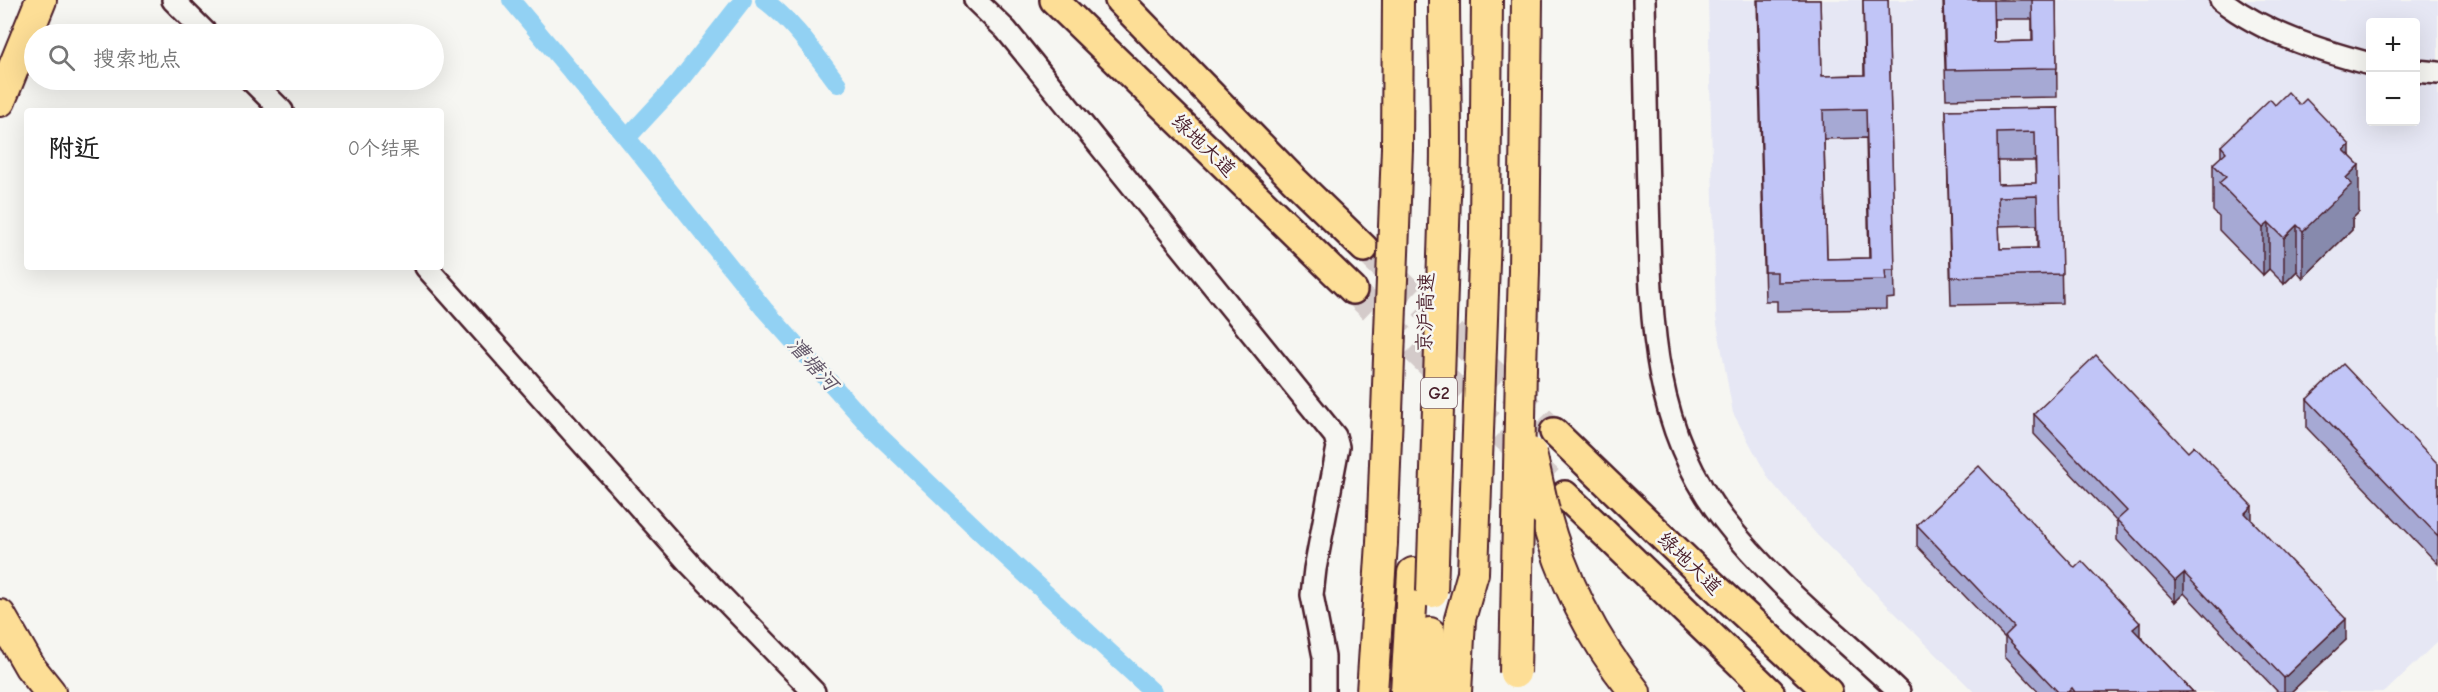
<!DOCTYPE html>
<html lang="zh">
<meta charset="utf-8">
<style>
body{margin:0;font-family:"Comic Neue","LXGW WenKai TC",sans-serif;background:#f6f6f6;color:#222}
.controls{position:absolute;right:18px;top:18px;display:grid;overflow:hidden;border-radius:6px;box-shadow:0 6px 24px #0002}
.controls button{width:54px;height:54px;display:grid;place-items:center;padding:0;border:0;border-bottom:2px solid #e0e0e0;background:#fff;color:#222;font:30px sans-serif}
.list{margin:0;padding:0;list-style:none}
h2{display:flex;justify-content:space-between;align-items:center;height:78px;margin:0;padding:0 24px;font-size:26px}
h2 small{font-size:20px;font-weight:400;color:#767676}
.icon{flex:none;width:33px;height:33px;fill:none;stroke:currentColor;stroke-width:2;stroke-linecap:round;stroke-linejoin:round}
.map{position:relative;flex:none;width:2438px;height:692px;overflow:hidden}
.search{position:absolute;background:#fff;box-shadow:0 6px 24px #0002;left:24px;top:24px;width:420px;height:66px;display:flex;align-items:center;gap:15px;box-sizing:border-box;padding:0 21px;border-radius:33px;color:#767676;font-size:22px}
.panel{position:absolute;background:#fff;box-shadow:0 6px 24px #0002;left:24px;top:108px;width:420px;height:162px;border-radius:6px}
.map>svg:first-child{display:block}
.built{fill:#e6e7f4;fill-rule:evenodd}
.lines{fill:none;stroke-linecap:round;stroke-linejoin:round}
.canal{stroke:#92d1f3;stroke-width:18}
.major-tunnel{stroke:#d4cbca;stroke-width:27;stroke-dasharray:27 14;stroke-linecap:butt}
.minor-casing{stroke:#4a1f2b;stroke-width:26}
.major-casing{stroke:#4a1f2b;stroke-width:32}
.highway-casing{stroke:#4a1f2b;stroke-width:34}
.minor{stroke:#f6f6f2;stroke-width:21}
.major{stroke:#fdde96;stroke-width:27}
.highway{stroke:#fdde96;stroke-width:30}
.highway-bridge-casing{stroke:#4a1f2b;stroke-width:34;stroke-linecap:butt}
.highway-bridge{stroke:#fdde96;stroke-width:30}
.wall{fill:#a6a9d4;stroke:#4a1f2b;stroke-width:1.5;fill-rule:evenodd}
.shaded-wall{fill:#878aad;stroke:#4a1f2b;stroke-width:1.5}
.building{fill:#c1c5f7;stroke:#4a1f2b;stroke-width:1.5;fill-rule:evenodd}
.labels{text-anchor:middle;stroke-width:5;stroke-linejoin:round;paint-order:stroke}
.shield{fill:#f6f6f2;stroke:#7e6067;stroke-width:1.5}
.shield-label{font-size:18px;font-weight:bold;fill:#4a1f2b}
.street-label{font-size:20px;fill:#4a1f2b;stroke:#f6f6f2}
.water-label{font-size:21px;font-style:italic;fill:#605467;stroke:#f6f6f2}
</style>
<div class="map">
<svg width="2438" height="692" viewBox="0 0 2438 692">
<rect width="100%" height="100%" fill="#f6f6f2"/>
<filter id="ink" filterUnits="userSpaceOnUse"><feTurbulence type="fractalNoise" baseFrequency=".0167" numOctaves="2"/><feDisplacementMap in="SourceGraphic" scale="12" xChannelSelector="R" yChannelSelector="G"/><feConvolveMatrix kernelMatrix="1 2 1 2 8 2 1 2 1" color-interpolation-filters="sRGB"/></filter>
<g filter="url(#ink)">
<!-- built -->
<path class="built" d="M1708,0H2438V641L2385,692H1974L1817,535L1769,479L1733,413L1716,318ZM2370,22H2416V122H2370Z"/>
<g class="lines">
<!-- canal -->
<g class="canal">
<polyline points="511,0 627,138 764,309 871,428 1001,552 1153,692"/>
<path d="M764,0C794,22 815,54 838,84"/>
<polyline points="627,138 678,83 743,0"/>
</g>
<!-- major-tunnel -->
<g class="major-tunnel">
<polyline points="1364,248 1554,432"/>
<polyline points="1353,290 1565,495"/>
</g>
<defs>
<g id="minor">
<polyline points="173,0 207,34"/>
<polyline points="975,0 1006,30 1335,436 1338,447 1315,569 1312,595 1324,657 1324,692"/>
<path d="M1644,0C1645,65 1647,130 1648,195C1651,311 1649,425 1724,520C1774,585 1841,636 1899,692"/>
<path d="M2221,0C2264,33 2318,50 2370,64"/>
<polyline points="2416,71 2438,73"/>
<polyline points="251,80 282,111"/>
<polyline points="426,267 690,564 814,692"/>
</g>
<g id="major">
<polyline points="1054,0 1353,290"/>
<polyline points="1119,0 1294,180 1364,248"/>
<polyline points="1554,432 1700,573 1828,692"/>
<polyline points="1565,495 1770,692"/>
</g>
<g id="highway">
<path d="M1444,0C1444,65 1448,130 1445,195"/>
<polyline points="0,101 41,0"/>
<polyline points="1397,148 1398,0"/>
<polyline points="1485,234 1487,0"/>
<polyline points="1521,367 1524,271 1527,0"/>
<path d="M1544,511C1562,578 1591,638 1635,692"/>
<polyline points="0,615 30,667 50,692"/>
<polyline points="1372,692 1382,543"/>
<polyline points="1406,692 1413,573"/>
<polyline points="1427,692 1430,633"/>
<polyline points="1456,692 1460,619 1473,573"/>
</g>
</defs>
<!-- minor casing -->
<use href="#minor" class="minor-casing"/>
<!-- major casing -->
<use href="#major" class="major-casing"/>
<!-- highway casing -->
<use href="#highway" class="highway-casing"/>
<!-- minor -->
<use href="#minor" class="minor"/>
<!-- major -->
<use href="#major" class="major"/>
<!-- highway -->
<use href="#highway" class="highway"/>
<defs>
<g id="highway-bridge">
<polyline points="1531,453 1544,511"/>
<polyline points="1382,543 1397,148"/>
<polyline points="1473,573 1485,234"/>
<polyline points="1432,592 1445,195"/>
<polyline points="1515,673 1521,367"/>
</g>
</defs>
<!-- highway-bridge casing -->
<use href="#highway-bridge" class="highway-bridge-casing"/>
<!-- highway-bridge -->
<use href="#highway-bridge" class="highway-bridge"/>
</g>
<!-- wall -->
<g class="wall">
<path d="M1757,0H1820L1822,76L1864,75L1863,0H1888L1895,298L1886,299V309L1777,311V301H1765ZM1866,138L1869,258L1827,259L1824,139Z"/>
<path d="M1943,0H2056L2057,97L1946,99ZM1994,19H2032V41L1994,42Z"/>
<polygon points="2275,105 2350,155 2359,212 2352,219 2352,230 2303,278 2297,271 2284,284 2269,269 2263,275 2219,230 2219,217 2213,211 2213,164 2221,157 2221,146"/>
<path d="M2058,108L2062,303L1951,305L1946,110ZM1997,161H2035L2036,183L1998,184ZM2037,225V248L2000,249L1999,226Z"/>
<polygon points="2307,399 2438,464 2438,564 2307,428"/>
<polygon points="2034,414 2252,521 2346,640 2291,692 2278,692 2184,593 2175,602 2117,540 2117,522 2034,434"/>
<polygon points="1917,525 2140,636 2193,692 2039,692 2005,656 2005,638 1917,546"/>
</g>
<!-- shaded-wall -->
<g class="shaded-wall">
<polygon points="2350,145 2350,174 2359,165 2359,212 2352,219 2352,230 2303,278 2303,231 2344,150"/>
<polygon points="2269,223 2269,269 2263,275 2263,228"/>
<polygon points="2297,225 2297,271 2284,284 2284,238"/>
<polygon points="2252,506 2252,527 2245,513"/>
<polygon points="2184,573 2184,593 2175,602 2175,581"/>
<polygon points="2346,619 2346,640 2291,692 2284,692 2284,678"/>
<polygon points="2140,623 2140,643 2133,629"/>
</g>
<!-- building -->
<g class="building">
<path d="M1758,0H1820L1822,76L1865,75L1863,0H1888L1895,270H1885L1886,280L1777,282V272H1765ZM1866,109L1870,258L1827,259L1823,110Z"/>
<polygon points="1944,0 1993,0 1994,42 2033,41 2032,0 2056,0 2057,68 1946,70"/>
<polygon points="2288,92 2300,105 2306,99 2350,145 2344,150 2359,165 2346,178 2352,184 2303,231 2297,225 2284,238 2269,223 2263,228 2219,183 2226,177 2213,164 2226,152 2221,146 2270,99 2275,105"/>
<path d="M2058,108L2062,274L1951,277L1946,110ZM2035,132L2036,183L1998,184L1997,133ZM2037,196L2038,248L2000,249L1998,197Z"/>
<polygon points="2096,355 2188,452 2194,446 2252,506 2245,513 2346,619 2284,678 2184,573 2175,581 2117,520 2127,511 2034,414"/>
<polygon points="2343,364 2438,464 2438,536 2307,399"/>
<polygon points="1979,466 2075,568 2082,561 2140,623 2133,629 2193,692 2075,692 2072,688 2068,692 2058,692 2005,636 2014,627 1917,525"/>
</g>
</g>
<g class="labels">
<!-- shield labels -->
<rect class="shield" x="1421" y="378" width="36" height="30" rx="4.5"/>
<g class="shield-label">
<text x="1439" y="399">G2</text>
</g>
<!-- street labels -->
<g class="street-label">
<text transform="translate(1204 145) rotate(44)" y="7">绿地大道</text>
<text transform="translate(1425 312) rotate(-88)" y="7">京沪高速</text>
<text transform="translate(1690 563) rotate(44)" y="7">绿地大道</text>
</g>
<!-- water labels -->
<g class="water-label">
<text transform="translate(813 364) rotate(48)" y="7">漕塘河</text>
</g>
</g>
</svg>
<div class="controls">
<button>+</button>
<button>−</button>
</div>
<div class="search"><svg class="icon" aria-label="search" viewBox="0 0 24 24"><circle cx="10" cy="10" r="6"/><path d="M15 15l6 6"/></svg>搜索地点</div>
<section class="panel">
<h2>附近<small>0个结果</small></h2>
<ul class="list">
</ul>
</section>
</div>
